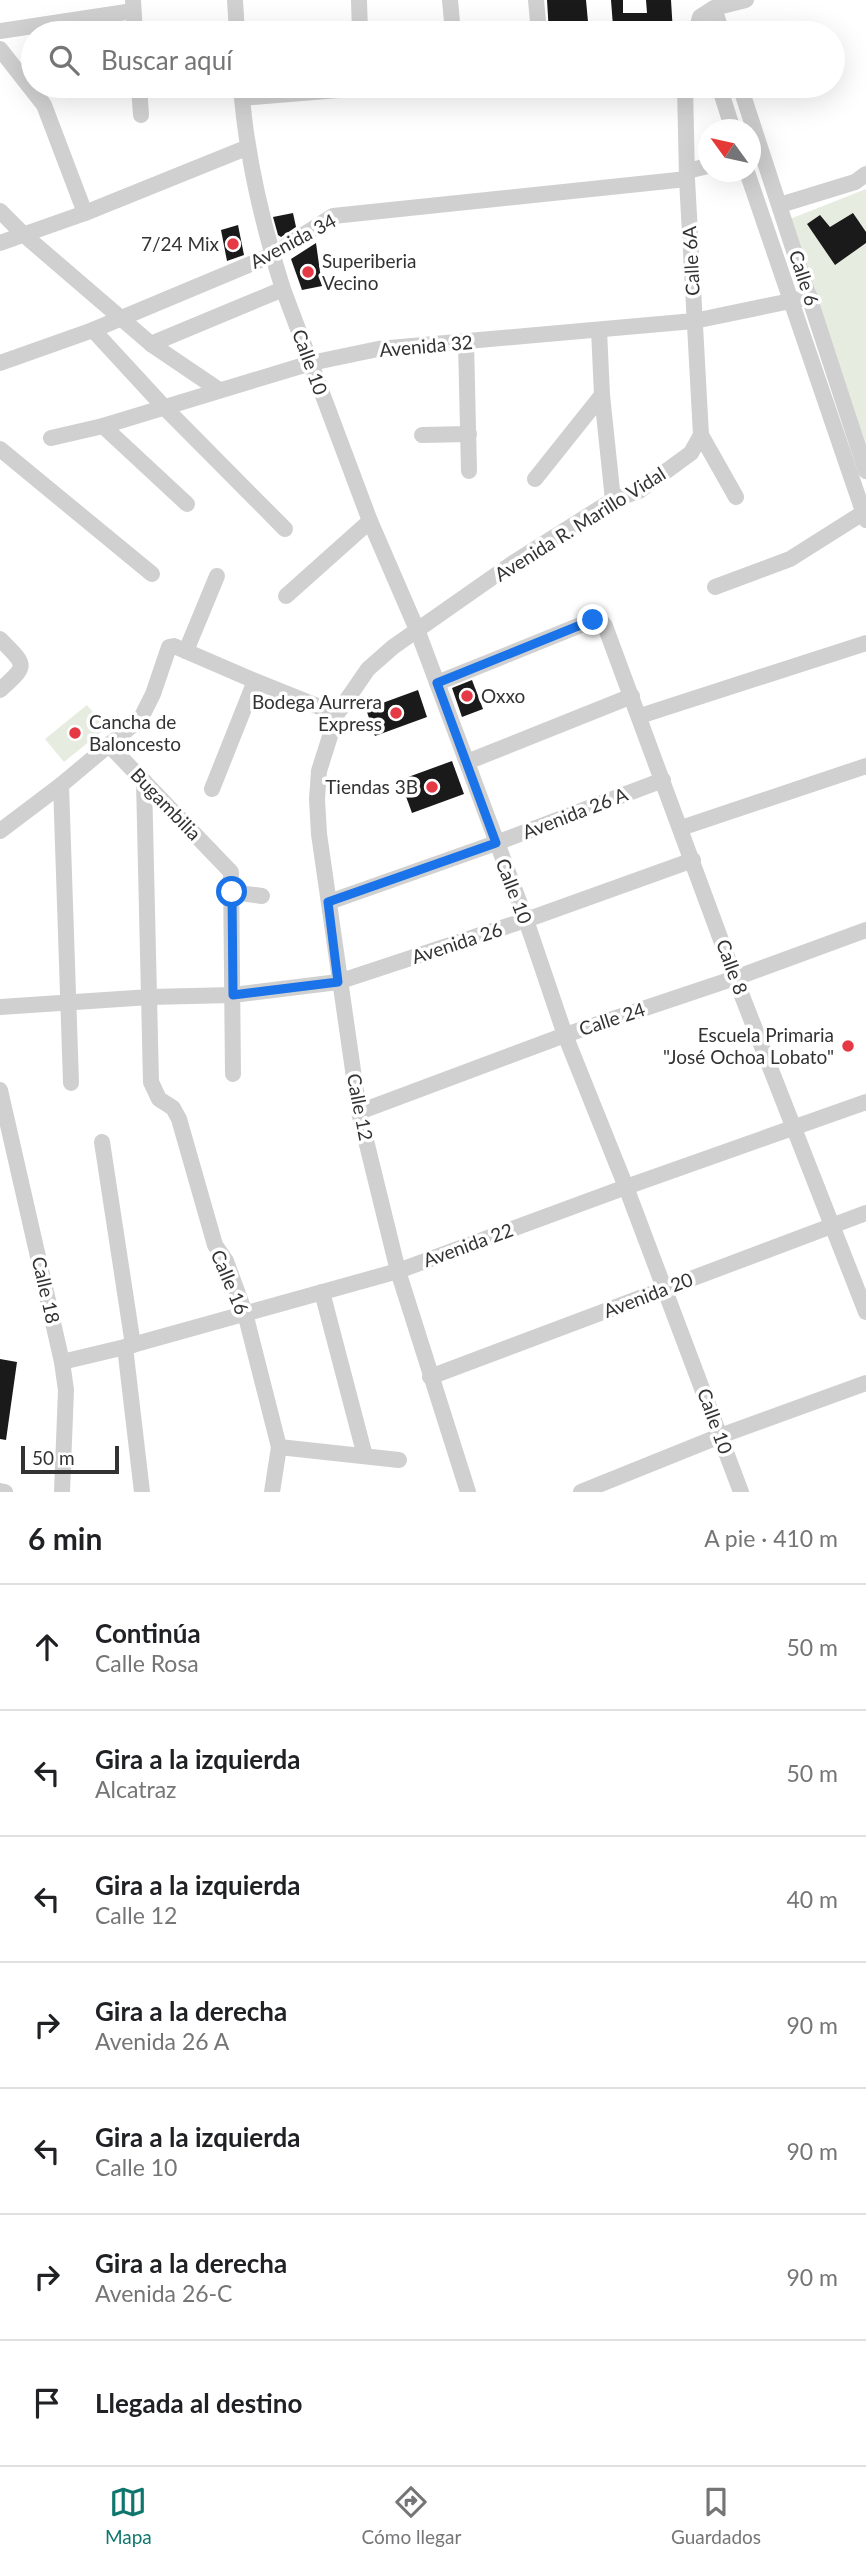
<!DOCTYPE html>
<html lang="es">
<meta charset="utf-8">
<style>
body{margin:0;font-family:Lato,sans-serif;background:#f2f2f2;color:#202124}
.compass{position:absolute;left:698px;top:119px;width:63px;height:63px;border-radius:50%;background:#fff;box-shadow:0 7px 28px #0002;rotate:303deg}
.scale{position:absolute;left:21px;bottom:18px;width:98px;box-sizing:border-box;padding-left:7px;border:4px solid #333;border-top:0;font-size:19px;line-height:24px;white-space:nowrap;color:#333;-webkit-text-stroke:5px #fff;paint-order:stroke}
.stop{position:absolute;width:21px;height:21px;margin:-16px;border:5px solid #1a73e8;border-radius:50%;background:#fff}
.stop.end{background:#1a73e8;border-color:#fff;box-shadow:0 2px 7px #0008}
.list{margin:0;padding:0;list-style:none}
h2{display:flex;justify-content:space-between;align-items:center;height:91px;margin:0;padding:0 28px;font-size:30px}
h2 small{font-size:23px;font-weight:400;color:#757577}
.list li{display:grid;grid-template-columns:46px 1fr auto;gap:21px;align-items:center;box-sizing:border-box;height:126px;padding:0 28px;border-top:2px solid #e0e0e0}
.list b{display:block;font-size:26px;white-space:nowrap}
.list p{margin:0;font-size:23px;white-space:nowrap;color:#757577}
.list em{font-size:23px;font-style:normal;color:#757577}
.icon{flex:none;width:38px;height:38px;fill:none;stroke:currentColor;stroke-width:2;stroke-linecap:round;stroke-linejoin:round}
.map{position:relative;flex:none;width:866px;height:1492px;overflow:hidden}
.search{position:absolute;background:#fff;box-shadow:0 7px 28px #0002;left:21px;right:21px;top:21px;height:77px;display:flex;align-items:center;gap:18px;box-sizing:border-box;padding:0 24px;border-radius:38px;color:#757577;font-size:26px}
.sheet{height:973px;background:#fff}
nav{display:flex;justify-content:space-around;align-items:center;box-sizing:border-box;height:98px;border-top:2px solid #e0e0e0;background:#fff;font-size:19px;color:#757577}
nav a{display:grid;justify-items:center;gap:4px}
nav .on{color:#0f766e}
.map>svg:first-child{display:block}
.green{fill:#e6ecdf}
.building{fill:#1a1a1a}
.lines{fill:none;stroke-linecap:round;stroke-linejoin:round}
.street{stroke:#d0d0d0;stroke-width:16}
.route{stroke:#1a73e8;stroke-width:9}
.poi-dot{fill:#e63946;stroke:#fff;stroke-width:2.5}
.labels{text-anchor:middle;stroke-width:7;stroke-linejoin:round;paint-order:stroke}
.street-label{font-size:19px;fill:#333;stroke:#fff}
.poi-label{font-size:19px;fill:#333;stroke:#fff;text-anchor:end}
</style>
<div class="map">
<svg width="866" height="1492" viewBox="0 0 866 1492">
<rect width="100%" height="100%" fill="#fff"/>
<!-- green -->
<g class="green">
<polygon points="866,189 866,451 790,219"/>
<polygon points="87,705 106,728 64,762 45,739"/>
</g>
<!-- building -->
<g class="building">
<polygon points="547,0 586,0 589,33 549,33"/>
<polygon points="611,0 623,0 623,13 647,13 646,0 671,0 673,33 634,33 634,26 613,26"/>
<polygon points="293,213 296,227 281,237 278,235 273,217"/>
<polygon points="853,213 866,232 866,243 835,265 807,224 820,215 830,227"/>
<polygon points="238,225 244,255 227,261 221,230"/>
<polygon points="316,243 322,286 302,290 291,259"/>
<polygon points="472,680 483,709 462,717 452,688"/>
<polygon points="418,690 427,717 375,736 366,709"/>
<polygon points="452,761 464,794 412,813 400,780"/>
<polygon points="0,1359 17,1362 6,1440 0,1439"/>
</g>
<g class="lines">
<!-- street -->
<g class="street">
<polyline points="133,0 135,33"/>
<polyline points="235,0 237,33"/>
<polyline points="359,0 360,33"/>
<polyline points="450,0 453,33"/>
<polyline points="536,0 539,33"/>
<polyline points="714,8 722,33"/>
<polyline points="0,31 133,11"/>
<polyline points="701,33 698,25 700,17 714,8 746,0"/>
<polyline points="0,49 44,105 85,213"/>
<polyline points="139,86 141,115"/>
<path d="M241,86C246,155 262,223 283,289L370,521L418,632L526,920L565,1035L626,1187L741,1492"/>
<polyline points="685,86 687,179 701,435 736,497"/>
<polyline points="719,86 733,130"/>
<polyline points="740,86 866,471"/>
<polyline points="242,98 363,88 452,86"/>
<polyline points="687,171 708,166"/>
<polyline points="747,172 866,520"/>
<polyline points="780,205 855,182 866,174"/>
<polyline points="0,211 23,234 151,344 219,390"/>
<polyline points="0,243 85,213 246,148"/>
<polyline points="93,330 164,407 285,529"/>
<polyline points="599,330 602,395 613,500"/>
<polyline points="466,342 469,471"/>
<polyline points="151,344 283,289"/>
<polyline points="0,363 93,330 272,255 333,216 687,179"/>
<polyline points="103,426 187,504"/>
<polyline points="422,435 469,434"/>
<polyline points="51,438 103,426 311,363 378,349 694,321 810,297"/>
<polyline points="0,449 152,574"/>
<polyline points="535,479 602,395"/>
<polyline points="715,587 790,559 866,511"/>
<polyline points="286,596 370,521"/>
<path d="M0,639C26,666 29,664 0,690"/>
<polyline points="186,651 217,576"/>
<polyline points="437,683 593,620 601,621 605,626 735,978 866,1312"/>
<polyline points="640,716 866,643"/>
<polyline points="109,745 231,872 233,1074"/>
<polyline points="467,762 632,696"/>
<polyline points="144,781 151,1082 159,1099 173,1108 179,1119 215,1245 226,1261 245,1313 279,1447 272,1492"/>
<polyline points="61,785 71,1083"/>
<polyline points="212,789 255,681"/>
<polyline points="681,828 866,766"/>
<polyline points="0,831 61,785 141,718 153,694 169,647 174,646 255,681 337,714"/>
<polyline points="232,892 262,896"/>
<polyline points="329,902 496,843 663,780"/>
<polyline points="0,1007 150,997 233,995 338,982 526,920 693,860"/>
<polyline points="0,1090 62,1362 66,1390 62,1492"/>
<polyline points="359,1112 565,1035 735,978 866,930"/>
<polyline points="102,1142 133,1345"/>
<polyline points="322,1292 365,1456"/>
<polyline points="125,1347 142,1492"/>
<polyline points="62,1362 125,1347 398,1271 626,1187 866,1102"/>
<polyline points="430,1377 866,1213"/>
<polyline points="279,1447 399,1460"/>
<polyline points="0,1491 5,1492"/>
<polyline points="468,1492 398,1271 359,1112 319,834 317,799 319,771 337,714 368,669 393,647 513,563 613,500 639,491 691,453 701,435"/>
<polyline points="581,1492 720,1436 866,1383"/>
</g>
</g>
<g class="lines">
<!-- route -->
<polyline class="route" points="232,892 233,995 338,982 328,902 496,843 437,683 593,620"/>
</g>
<!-- markers -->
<g class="poi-dot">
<circle cx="233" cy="244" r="7"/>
<circle cx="308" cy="272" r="7"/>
<circle cx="467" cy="696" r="7"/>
<circle cx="396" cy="713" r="7"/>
<circle cx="75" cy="733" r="7"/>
<circle cx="432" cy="787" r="7"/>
<circle cx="848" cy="1046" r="7"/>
</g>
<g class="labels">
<!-- street labels -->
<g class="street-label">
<text transform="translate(293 241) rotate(-28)" y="7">Avenida 34</text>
<text transform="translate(691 261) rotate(-93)" y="7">Calle 6A</text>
<text transform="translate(804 278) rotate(72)" y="7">Calle 6</text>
<text transform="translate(426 346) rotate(-5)" y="7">Avenida 32</text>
<text transform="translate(310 362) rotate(70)" y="7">Calle 10</text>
<text transform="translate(580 524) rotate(-32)" y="7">Avenida R. Marillo Vidal</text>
<text transform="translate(166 804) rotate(46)" y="7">Bugambilia</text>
<text transform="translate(575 813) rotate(-21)" y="7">Avenida 26 A</text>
<text transform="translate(514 891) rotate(69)" y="7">Calle 10</text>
<text transform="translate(457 943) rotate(-18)" y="7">Avenida 26</text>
<text transform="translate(732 967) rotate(70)" y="7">Calle 8</text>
<text transform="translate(612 1019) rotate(-18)" y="7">Calle 24</text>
<text transform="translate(360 1107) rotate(79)" y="7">Calle 12</text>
<text transform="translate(468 1245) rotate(-20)" y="7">Avenida 22</text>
<text transform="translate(230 1282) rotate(67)" y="7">Calle 16</text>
<text transform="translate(46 1290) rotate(77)" y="7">Calle 18</text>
<text transform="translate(648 1295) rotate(-21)" y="7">Avenida 20</text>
<text transform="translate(715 1421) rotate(70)" y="7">Calle 10</text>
</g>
<!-- poi labels -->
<g class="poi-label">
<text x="219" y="251">7/24 Mix</text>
<text x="322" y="268" text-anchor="start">Superiberia<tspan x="322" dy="22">Vecino</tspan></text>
<text x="481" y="703" text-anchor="start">Oxxo</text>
<text x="382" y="709">Bodega Aurrera<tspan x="382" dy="22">Express</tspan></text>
<text x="89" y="729" text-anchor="start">Cancha de<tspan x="89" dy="22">Baloncesto</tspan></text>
<text x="418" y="794">Tiendas 3B</text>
<text x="834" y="1042">Escuela Primaria<tspan x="834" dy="22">"José Ochoa Lobato"</tspan></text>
</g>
</g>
</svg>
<svg class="compass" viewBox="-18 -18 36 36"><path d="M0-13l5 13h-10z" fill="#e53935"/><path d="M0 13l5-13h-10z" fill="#757577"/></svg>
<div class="scale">50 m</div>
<div class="stop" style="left:232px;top:892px"></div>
<div class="stop end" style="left:593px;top:620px"></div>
<div class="search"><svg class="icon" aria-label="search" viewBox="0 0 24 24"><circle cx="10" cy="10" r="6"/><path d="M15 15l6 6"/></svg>Buscar aquí</div>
</div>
<section class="sheet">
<h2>6 min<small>A pie · 410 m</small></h2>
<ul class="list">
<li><svg class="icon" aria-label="ahead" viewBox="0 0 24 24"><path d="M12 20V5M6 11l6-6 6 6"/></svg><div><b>Continúa</b><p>Calle Rosa</p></div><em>50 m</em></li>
<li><svg class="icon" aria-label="left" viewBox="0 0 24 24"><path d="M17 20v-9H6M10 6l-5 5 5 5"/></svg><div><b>Gira a la izquierda</b><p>Alcatraz</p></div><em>50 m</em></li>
<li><svg class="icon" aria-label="left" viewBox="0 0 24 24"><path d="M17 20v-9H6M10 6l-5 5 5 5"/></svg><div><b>Gira a la izquierda</b><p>Calle 12</p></div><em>40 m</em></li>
<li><svg class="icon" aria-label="right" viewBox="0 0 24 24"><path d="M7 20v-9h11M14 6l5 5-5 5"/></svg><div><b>Gira a la derecha</b><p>Avenida 26 A</p></div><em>90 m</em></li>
<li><svg class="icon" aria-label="left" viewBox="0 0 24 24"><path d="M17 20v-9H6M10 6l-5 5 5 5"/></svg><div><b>Gira a la izquierda</b><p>Calle 10</p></div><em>90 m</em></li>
<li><svg class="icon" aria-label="right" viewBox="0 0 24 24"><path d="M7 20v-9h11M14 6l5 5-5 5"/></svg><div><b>Gira a la derecha</b><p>Avenida 26-C</p></div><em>90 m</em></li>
<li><svg class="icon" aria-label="arrive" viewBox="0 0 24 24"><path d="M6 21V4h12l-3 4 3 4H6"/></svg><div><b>Llegada al destino</b></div></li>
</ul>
</section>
<nav>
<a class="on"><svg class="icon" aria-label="map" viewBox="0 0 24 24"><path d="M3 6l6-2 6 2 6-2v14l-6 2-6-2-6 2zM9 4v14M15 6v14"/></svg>Mapa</a>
<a><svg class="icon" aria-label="directions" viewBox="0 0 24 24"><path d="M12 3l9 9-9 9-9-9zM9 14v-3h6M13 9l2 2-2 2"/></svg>Cómo llegar</a>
<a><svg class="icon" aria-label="saved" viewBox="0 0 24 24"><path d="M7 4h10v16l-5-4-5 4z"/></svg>Guardados</a>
</nav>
